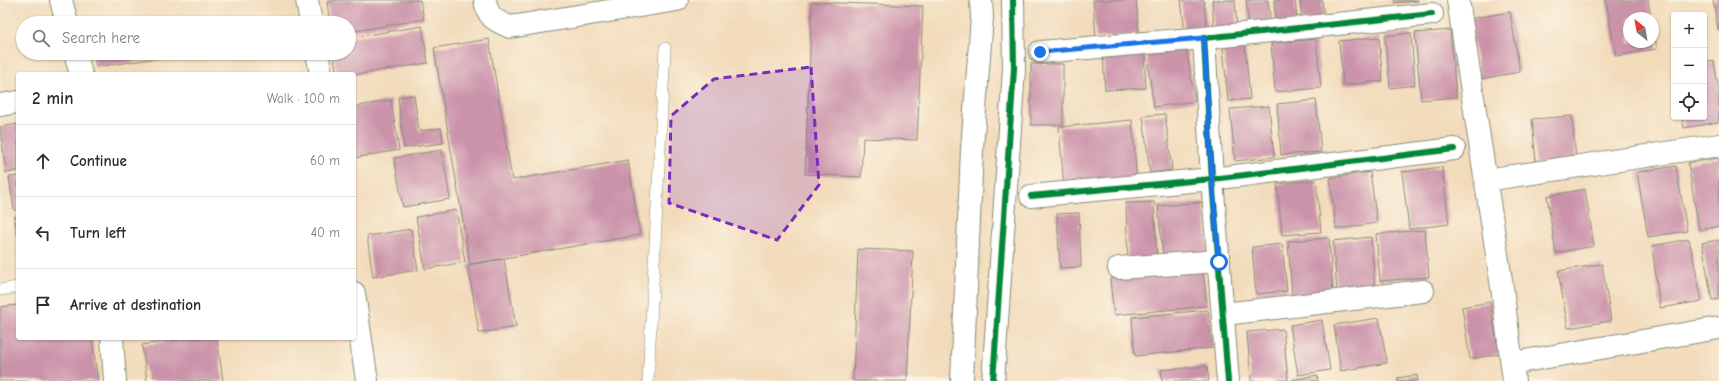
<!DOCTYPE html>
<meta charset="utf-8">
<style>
body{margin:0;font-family:"Comic Neue",sans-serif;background:#f2f2f3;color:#2b2b33}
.controls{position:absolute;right:12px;top:12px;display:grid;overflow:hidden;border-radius:4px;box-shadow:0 1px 3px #0004}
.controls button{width:36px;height:36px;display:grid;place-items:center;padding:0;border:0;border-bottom:1px solid #e1e1e2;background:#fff;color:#2b2b33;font:20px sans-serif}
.compass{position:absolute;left:1623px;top:12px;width:36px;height:36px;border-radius:50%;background:#fff;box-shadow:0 1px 3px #0004;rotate:329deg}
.stop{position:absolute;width:12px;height:12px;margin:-9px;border:3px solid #1a73e8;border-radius:50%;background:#fff}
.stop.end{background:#1a73e8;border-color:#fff;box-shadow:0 1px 4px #0008}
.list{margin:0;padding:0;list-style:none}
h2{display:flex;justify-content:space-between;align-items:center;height:52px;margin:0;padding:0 16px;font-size:17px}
h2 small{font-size:13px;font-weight:400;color:#7c7c81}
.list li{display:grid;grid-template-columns:26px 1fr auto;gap:12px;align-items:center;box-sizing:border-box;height:72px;padding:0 16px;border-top:1px solid #e1e1e2}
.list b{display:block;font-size:15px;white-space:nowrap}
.list em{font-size:13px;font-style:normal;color:#7c7c81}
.icon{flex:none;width:22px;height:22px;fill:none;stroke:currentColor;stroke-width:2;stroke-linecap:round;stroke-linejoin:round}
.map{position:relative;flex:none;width:1719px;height:381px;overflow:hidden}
.search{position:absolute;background:#fff;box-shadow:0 1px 3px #0004;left:16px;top:16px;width:340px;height:44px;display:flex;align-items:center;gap:10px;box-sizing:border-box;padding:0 14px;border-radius:22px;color:#7c7c81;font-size:15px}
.panel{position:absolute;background:#fff;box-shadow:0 1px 3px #0004;left:16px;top:72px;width:340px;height:268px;border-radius:4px}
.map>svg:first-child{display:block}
.building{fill:#cb93aa}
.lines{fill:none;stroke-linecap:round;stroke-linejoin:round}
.service-casing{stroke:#888c78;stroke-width:12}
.minor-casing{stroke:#888c78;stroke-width:24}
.service{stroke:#fff;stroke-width:11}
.minor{stroke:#fff;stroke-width:22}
.cycleway-casing{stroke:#fcf5e5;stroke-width:8}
.cycleway{stroke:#00873e;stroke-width:6}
.route{stroke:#1a73e8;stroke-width:5}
.marked{fill:#7b2cbf;fill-opacity:0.2;stroke:#7b2cbf;stroke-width:3;stroke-dasharray:8 5;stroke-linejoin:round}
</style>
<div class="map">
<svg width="1719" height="381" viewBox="0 0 1719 381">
<rect width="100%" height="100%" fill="#fcf5e5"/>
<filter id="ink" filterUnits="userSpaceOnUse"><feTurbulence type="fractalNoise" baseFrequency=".025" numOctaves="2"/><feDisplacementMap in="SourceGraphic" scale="8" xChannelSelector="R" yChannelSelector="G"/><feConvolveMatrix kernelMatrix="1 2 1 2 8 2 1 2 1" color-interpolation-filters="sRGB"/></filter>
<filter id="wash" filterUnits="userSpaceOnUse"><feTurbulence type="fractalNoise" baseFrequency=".012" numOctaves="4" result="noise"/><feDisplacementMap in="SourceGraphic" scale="16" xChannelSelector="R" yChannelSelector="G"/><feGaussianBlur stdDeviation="0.9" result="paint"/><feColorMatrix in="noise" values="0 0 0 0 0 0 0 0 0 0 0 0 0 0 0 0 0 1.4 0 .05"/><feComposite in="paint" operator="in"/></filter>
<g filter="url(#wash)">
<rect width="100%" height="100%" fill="#f2dbbb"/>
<g id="blocks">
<!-- building -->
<g class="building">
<polygon points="338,0 420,0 424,19 349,32 349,23 330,23 327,2"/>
<polygon points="1093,0 1136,0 1139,34 1096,38"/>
<polygon points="1181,0 1204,0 1207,31 1185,34"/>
<polygon points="1212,0 1235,0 1237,29 1214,31"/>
<polygon points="1246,0 1268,0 1271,26 1249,28"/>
<polygon points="1274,0 1295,0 1297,21 1276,23"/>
<polygon points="1300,0 1322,0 1324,18 1302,20"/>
<polygon points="1395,0 1418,0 1418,1 1395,3"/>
<polygon points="1606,0 1648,0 1651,18 1629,18 1629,42 1653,42 1654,33 1657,49 1616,56"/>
<polygon points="1713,0 1719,0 1719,30 1718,30"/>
<polygon points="812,2 923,6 917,140 863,138 861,177 805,174"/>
<polygon points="1510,12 1520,72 1480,79 1469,19"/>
<polygon points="167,19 167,23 145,23 145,22"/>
<polygon points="422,26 428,63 354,75 354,74 337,74 333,53 349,53 349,38"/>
<polygon points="1450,30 1456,97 1421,100 1415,33"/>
<polygon points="1411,33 1415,85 1390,88 1385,36"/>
<polygon points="1379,37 1383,81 1343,85 1339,41"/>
<polygon points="489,39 512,180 628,160 640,235 470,264 434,48"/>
<polygon points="1316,39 1321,88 1275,92 1271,43"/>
<polygon points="1245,45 1250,99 1228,101 1223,47"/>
<polygon points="1186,47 1195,101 1154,107 1146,53"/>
<polygon points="1144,52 1146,88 1105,90 1103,54"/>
<polygon points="94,53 171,53 172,56 96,67"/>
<polygon points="1714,61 1719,92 1719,122 1684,128 1682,117 1704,117 1704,63"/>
<rect x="1031" y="64" width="32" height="61"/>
<polygon points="414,95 419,131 441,128 443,143 404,148 398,97"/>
<polygon points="391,100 399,150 354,158 354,107"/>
<polygon points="1316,100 1321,152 1281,155 1277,104"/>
<polygon points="1269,106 1274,157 1235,161 1230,109"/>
<polygon points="1165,114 1172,170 1150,173 1143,116"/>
<polygon points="1572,116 1576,160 1536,163 1532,119"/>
<polygon points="1132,120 1137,182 1064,188 1059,127"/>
<polygon points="18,124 18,171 6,173 0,127"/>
<polygon points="442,150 450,199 403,207 394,158"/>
<polygon points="1719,158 1719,226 1699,230 1688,163"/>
<polygon points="1676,166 1687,231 1648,237 1637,172"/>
<polygon points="1442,167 1449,224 1409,229 1402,172"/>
<polygon points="1370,172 1377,223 1336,229 1330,178"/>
<polygon points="18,176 18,210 14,210 9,177"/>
<polygon points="1316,180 1321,232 1282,235 1277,184"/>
<polygon points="1585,189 1594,246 1556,253 1547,196"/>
<polygon points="1154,202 1157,261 1128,263 1126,203"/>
<polygon points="1204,202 1208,252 1163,256 1158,206"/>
<polygon points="456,210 465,262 425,269 416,217"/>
<polygon points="1079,213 1081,267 1060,268 1057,214"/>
<polygon points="14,217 18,217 18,234 17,234"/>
<polygon points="411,229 418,270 373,277 367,236"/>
<polygon points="1425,230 1429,277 1380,281 1376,234"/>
<polygon points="1371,237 1375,289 1337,291 1333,241"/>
<polygon points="1329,238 1333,294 1292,297 1288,241"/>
<polygon points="1689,239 1702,301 1660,308 1652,246"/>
<polygon points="1719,240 1719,299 1712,300 1702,243"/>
<polygon points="1282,244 1287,291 1256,294 1252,247"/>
<polygon points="858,249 913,251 907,381 853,381"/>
<polygon points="504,259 516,327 479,333 468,265"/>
<polygon points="1602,264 1611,321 1568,328 1558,271"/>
<polygon points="1203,269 1207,306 1114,315 1110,279"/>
<polygon points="1490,302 1499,354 1470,359 1462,307"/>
<polygon points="18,305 18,338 92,338 98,381 0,381 0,307"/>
<polygon points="1208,310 1212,348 1135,356 1132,317"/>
<polygon points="1379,318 1387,363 1341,371 1334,325"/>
<polygon points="1322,320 1330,370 1298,375 1290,325"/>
<polygon points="1283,329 1288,380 1251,381 1247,332"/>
<polygon points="192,338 217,338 223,381 147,381 142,345"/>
<polygon points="1207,366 1209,381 1162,381 1161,370"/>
<polygon points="1317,375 1318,381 1292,381 1292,380"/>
<polygon points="1417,375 1418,381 1398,381 1397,378"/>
</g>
</g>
</g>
<g filter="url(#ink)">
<use href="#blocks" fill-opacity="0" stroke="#888c78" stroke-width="1"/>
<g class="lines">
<defs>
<g id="service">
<polyline points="0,290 18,287"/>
<polyline points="648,381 665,48"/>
</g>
<g id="minor">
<polyline points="61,0 67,23"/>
<polyline points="307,0 311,23"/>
<path d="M485,0C488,18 494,20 510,27L677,0"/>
<polyline points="1458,0 1502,287 1514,381"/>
<polyline points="1040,52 1204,38"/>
<polyline points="75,53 81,74"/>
<polyline points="317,53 321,74"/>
<polyline points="0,105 18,102"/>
<polyline points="1486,180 1719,145"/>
<polyline points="1031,196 1212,179 1454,149"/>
<polyline points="1119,268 1219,261"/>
<polyline points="354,293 367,381"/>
<polyline points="1224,314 1423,291"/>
<polyline points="112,338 115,381"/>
<polyline points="1512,363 1719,328"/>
<polyline points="962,381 972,149 982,17 981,0"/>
<polyline points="993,381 1014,69 1013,0"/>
<polyline points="1228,381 1212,179 1204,38 1432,14"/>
</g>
</defs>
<!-- service casing -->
<use href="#service" class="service-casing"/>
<!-- minor casing -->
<use href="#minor" class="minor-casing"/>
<!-- service -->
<use href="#service" class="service"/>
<!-- minor -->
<use href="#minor" class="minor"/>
<defs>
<g id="cycleway">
<polyline points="1031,196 1212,179 1454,149"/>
<polyline points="993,381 1014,69 1013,0"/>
<polyline points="1228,381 1212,179 1204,38 1432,14"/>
</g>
</defs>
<!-- cycleway casing -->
<use href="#cycleway" class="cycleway-casing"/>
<!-- cycleway -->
<use href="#cycleway" class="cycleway"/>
</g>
</g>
<g class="lines" filter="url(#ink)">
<!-- route -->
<polyline class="route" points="1040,52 1204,38 1212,179 1219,262"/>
</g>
<!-- marked area -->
<path class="marked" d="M811,67L819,185L777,240L669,203L671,116L714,79Z"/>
</svg>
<div class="controls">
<button>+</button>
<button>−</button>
<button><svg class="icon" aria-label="locate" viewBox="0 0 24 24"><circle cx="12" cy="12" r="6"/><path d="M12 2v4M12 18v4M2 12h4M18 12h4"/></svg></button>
</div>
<svg class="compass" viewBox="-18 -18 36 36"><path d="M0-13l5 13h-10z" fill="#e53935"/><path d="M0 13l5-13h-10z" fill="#7c7c81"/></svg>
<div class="stop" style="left:1219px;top:262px"></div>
<div class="stop end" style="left:1040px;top:52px"></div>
<div class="search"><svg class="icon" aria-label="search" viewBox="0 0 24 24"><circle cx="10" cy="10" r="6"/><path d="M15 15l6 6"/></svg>Search here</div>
<section class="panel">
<h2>2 min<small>Walk · 100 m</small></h2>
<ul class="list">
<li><svg class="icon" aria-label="ahead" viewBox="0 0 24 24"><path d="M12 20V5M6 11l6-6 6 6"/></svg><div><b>Continue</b></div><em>60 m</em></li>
<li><svg class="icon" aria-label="left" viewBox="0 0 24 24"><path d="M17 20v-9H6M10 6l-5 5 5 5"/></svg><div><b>Turn left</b></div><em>40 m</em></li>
<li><svg class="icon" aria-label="arrive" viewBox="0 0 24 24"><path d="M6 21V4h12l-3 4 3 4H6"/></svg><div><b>Arrive at destination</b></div></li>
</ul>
</section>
</div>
